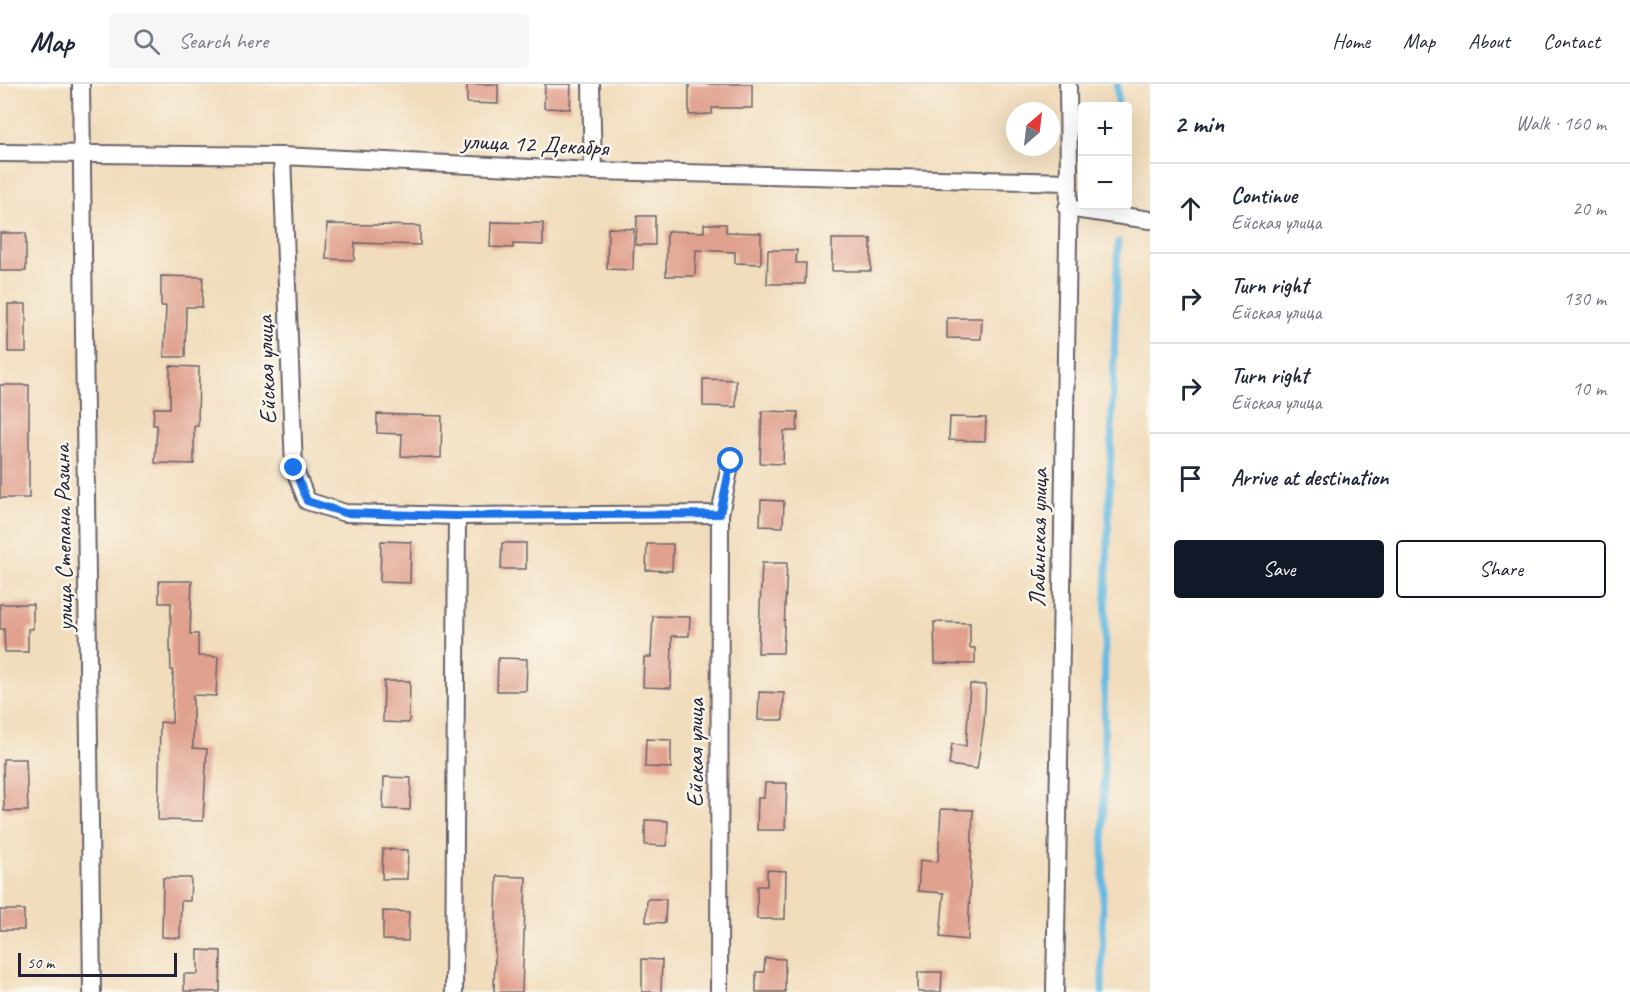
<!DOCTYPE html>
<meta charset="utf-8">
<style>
body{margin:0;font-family:Caveat,sans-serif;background:#f6f6f7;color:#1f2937}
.controls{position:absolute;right:18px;top:18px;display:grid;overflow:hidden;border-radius:6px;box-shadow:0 6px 24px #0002}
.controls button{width:54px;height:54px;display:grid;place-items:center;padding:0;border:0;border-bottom:2px solid #e0e1e3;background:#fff;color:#1f2937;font:30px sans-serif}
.compass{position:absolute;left:1006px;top:18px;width:54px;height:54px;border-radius:50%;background:#fff;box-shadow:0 6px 24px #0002;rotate:28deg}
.scale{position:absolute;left:18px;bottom:15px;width:159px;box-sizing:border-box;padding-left:6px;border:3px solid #22223b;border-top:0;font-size:16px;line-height:21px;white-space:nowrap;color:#22223b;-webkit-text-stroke:4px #fbf7ec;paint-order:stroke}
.stop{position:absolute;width:18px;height:18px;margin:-14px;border:4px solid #1a73e8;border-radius:50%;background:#fff}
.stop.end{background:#1a73e8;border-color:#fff;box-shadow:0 2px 6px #0008}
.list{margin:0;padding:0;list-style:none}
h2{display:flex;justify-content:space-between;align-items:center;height:78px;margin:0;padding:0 24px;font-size:26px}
h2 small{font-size:20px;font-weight:400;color:#747a83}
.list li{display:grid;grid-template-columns:39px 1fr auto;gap:18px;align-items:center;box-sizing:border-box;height:90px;padding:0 24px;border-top:2px solid #e0e1e3}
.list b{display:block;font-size:22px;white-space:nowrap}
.list p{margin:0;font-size:20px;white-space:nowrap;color:#747a83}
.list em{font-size:20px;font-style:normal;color:#747a83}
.actions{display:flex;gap:12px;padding:18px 24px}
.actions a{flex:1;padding:14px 0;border:2px solid #111827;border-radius:6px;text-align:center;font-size:21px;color:#111827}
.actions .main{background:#111827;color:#fff}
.icon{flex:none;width:33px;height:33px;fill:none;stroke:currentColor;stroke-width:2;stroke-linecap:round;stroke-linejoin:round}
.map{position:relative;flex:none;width:1150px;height:908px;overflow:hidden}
header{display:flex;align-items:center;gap:36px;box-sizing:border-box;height:84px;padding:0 30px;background:#fff;border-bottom:2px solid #e0e1e3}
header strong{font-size:28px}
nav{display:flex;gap:33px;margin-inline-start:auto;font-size:21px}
.search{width:420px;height:54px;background:#f6f6f7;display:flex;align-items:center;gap:15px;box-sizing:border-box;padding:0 21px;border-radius:6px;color:#747a83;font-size:22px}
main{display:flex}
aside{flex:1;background:#fff}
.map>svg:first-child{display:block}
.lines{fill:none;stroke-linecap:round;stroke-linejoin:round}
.stream{stroke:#65bae2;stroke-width:7}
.building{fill:#e0a18f}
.street-casing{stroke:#6a6368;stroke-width:20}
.street{stroke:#fff;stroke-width:16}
.route{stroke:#1a73e8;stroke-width:8}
.labels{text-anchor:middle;stroke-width:5;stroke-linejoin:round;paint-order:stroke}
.street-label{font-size:24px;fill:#22223b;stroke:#fbf7ec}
</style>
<header>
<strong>Map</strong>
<div class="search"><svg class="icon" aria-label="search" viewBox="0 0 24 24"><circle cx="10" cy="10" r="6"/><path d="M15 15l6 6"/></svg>Search here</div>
<nav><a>Home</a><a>Map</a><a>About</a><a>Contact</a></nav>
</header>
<main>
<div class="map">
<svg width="1150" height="908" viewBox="0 0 1150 908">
<rect width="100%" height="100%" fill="#fbf7ec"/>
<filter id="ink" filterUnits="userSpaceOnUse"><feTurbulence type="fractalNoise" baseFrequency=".0167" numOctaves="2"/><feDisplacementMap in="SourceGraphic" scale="12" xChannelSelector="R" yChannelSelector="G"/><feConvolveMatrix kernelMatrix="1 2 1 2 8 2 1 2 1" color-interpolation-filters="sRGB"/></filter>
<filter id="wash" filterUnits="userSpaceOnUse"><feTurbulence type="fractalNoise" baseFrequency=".008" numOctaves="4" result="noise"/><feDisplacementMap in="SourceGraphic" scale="24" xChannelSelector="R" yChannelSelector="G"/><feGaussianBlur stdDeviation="1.35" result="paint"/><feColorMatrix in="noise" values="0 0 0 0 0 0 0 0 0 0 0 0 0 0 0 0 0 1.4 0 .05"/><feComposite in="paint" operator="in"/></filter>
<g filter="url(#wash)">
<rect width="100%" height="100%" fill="#f1dcbb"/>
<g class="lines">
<!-- stream -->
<g class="stream">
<polyline points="1117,0 1118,22"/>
<polyline points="1102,908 1105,542 1118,158"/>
</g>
</g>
<g id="blocks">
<!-- building -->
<g class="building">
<polygon points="467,0 498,0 498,20 467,19"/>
<polygon points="545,0 571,0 570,25 544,24"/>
<polygon points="689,0 752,0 752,24 712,24 712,30 689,31"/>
<polygon points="637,132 655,132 655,161 636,161"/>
<polygon points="491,138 543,139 543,161 513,160 513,164 490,163"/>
<polygon points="327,140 420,142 420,161 355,159 354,176 326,175"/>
<polygon points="704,140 726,140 726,148 761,149 761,180 735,179 735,168 696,166 695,192 666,192 667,147 704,148"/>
<polygon points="608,144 634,145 633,186 607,185"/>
<rect x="0" y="149" width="26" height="38"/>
<rect x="832" y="155" width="39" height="32"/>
<polygon points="768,166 797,166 796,179 806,179 805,200 767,200"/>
<polygon points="161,192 203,193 202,223 186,223 185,273 164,273 166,222 161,222"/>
<rect x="8" y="220" width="18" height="48"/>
<polygon points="947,234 982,234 981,255 947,254"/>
<polygon points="170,282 199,283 198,342 194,342 194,380 155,379 157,341 153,341 154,324 170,324"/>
<polygon points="703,295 736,296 736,323 703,322"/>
<rect x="0" y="301" width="29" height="113"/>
<polygon points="762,327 798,328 797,347 784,347 783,380 760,379"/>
<polygon points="377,330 442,332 441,374 401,372 402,350 377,349"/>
<polygon points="950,333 986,334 985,357 949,356"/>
<polygon points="761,416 784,417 783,443 760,442"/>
<polygon points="381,457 411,458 410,499 380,498"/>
<polygon points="502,459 526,459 526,485 501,485"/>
<polygon points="647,460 673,460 672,487 646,486"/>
<polygon points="762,479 787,479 783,569 758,569"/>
<polygon points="159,497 192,497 190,550 198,550 198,572 218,573 216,612 193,611 193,664 207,665 203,737 158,736 160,638 172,639 173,586 171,586 170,559 171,519 159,519"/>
<polygon points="0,520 33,520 33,545 28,545 28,568 5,568 4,545 0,545"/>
<polygon points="653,532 690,533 689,552 672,552 671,604 643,603 644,573 651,573"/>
<polygon points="934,538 970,539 970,564 975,564 975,580 935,579"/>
<polygon points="498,574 527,575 526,607 497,607"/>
<polygon points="384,597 410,597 409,639 383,638"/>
<polygon points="970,600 986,601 984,640 977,685 949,681 952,660 966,662"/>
<polygon points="759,608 784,609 783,636 758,636"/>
<polygon points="646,655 671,656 671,684 645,683"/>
<polygon points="3,675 26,675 28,727 4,727"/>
<polygon points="384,693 411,694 410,726 383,725"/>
<polygon points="765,699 787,699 785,746 757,746 758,714 764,714"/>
<polygon points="941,725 973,726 968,856 940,853 944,809 918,807 920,776 938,778"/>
<polygon points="645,736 668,737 667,762 645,761"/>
<polygon points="383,765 408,766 407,795 382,795"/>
<polygon points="767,786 786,787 785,835 757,835 757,802 767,802"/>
<polygon points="497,792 526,793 522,908 494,908"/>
<polygon points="163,794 191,794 190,817 181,817 180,854 162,853"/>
<polygon points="647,815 666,815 665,839 646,838"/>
<rect x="0" y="826" width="24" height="20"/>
<polygon points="383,827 409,828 408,857 383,856"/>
<polygon points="198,866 221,867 220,908 184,907 184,890 198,890"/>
<polygon points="765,874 785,875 785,908 756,908 756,888 764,888"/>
<polygon points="642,875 662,876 661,908 642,908"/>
<polygon points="918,888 942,888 941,908 918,908"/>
</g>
</g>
</g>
<g filter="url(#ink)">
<use href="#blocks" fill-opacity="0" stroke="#6a6368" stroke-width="1.5"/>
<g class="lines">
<defs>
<g id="street">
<polyline points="81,0 92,908"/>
<polyline points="591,0 593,87"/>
<polyline points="0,69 282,72 593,87 1069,98"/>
<polyline points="282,72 294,384 307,417 345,429 457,432 720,430"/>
<polyline points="1067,124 1150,136"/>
<polyline points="454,908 457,432"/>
<polyline points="719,908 720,430 731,377"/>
<polyline points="1055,908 1069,98 1068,0"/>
</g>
</defs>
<!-- street casing -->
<use href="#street" class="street-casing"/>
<!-- street -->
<use href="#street" class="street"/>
</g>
</g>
<g class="lines" filter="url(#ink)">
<!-- route -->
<polyline class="route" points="294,384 307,417 345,429 456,432 720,430 731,377"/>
</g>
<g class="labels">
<!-- street labels -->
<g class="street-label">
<text transform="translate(535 60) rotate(3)" y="8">улица 12 Декабря</text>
<text transform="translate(266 286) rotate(-92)" y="8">Ейская улица</text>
<text transform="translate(63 454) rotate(-91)" y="8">улица Степана Разина</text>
<text transform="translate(1038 454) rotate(-89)" y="8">Лабинская улица</text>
<text transform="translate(695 669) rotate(-90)" y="8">Ейская улица</text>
</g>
</g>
</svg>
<div class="controls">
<button>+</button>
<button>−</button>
</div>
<svg class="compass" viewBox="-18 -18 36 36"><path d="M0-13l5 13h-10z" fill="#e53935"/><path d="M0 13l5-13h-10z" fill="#747a83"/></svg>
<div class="scale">50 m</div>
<div class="stop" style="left:731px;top:377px"></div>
<div class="stop end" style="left:294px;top:384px"></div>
</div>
<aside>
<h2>2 min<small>Walk · 160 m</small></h2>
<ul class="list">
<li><svg class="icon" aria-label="ahead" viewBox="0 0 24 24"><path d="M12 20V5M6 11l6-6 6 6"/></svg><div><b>Continue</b><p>Ейская улица</p></div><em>20 m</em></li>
<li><svg class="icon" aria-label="right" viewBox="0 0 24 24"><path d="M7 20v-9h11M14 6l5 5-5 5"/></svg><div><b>Turn right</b><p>Ейская улица</p></div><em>130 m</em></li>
<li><svg class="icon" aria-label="right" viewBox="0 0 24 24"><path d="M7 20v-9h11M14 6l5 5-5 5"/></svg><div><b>Turn right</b><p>Ейская улица</p></div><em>10 m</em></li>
<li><svg class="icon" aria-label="arrive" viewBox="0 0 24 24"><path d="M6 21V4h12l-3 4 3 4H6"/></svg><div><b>Arrive at destination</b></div></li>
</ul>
<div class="actions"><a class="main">Save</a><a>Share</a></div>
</aside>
</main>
